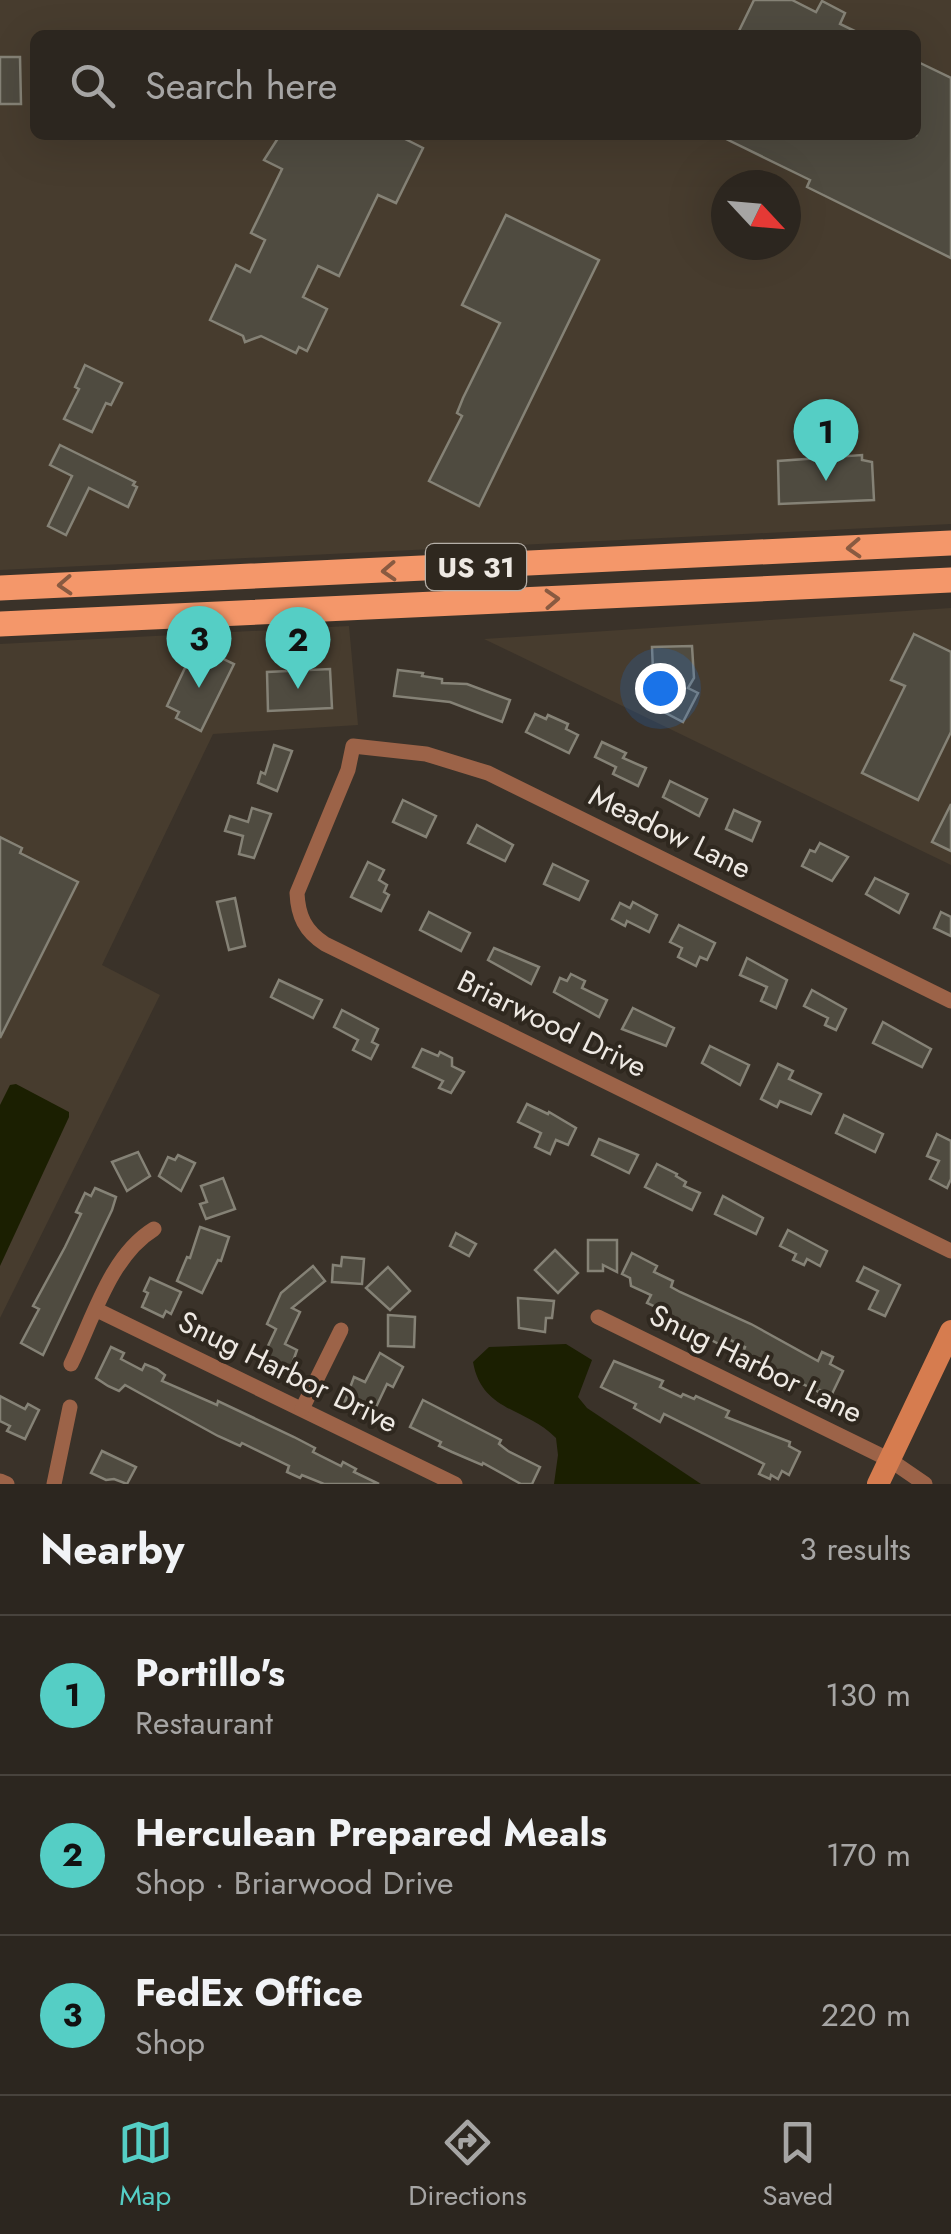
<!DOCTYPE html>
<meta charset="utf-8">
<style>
body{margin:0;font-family:Jost,sans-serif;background:#342e28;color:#f1f3f6}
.compass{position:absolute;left:711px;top:170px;width:90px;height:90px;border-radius:50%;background:#2c261f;box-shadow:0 10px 40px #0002;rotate:116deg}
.you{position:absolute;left:660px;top:688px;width:35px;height:35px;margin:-25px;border:8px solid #fff;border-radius:50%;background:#1a73e8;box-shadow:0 0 0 15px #1a73e833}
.badge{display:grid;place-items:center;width:65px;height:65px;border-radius:50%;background:#55cec5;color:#111;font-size:32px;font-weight:700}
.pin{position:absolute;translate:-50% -82px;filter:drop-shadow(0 2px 5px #0008)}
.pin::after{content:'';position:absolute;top:52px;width:35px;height:30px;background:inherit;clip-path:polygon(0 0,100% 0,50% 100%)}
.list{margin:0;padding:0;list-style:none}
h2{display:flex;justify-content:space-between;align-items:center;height:130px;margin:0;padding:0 40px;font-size:42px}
h2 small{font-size:32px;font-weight:400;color:#a6a5a4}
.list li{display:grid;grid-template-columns:65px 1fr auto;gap:30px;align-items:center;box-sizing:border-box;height:160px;padding:0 40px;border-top:2px solid #48433d}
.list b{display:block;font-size:38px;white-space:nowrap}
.list p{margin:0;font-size:32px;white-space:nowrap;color:#a6a5a4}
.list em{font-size:32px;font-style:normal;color:#a6a5a4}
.icon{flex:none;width:55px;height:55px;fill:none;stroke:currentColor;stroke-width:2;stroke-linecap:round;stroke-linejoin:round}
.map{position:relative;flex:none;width:951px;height:1484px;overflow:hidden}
.search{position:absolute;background:#2c261f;box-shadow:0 10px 40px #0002;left:30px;right:30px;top:30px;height:110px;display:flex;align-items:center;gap:25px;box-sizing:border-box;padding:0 35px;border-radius:15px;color:#a6a5a4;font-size:38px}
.sheet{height:610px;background:#2c261f}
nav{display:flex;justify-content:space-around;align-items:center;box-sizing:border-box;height:140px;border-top:2px solid #48433d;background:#2c261f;font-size:28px;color:#a6a5a4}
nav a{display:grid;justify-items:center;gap:5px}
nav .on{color:#55cec5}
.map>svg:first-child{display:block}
.built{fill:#473c2e;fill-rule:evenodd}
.water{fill:#1b1f01}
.building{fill:#4f4b40;stroke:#858276;stroke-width:2.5}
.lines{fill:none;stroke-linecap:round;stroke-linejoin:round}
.street{stroke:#9c6348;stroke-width:15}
.secondary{stroke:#d67c4f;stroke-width:22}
.primary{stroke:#f4976a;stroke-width:25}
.oneway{stroke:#885a41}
.labels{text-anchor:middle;stroke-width:8;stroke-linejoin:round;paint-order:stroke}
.shield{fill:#2f281f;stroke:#b5afa8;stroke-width:2.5}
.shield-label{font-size:28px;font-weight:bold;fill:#eee9e3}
.street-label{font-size:30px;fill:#eee9e3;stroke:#2f281f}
</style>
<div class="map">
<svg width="951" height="1484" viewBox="0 0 951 1484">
<rect width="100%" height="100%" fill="#3a3229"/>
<!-- built -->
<g class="built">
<path d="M0,0H951V524L0,570ZM35,35H916V135H35ZM726,185H786V245H726Z"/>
<polygon points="951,608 951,865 484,639"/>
<polygon points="349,626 358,725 213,734 102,965 160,995 0,1318 0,644"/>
</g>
<!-- water -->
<g class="water">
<polygon points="16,1084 69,1112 69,1117 0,1266 0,1105 10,1085"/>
<path d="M566,1344L592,1360L578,1397L587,1408L701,1484H554L558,1455L556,1438C525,1407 482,1412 473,1362L489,1347Z"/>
</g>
<!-- building -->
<g class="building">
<polygon points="754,0 792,0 816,12 822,1 845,13 840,24 863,35 737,35"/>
<polygon points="0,57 20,57 21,104 0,104"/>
<polygon points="916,61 951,78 951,258 807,187 810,180 718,135 916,135"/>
<polygon points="280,135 397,135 423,148 396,203 378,195 339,276 318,266 303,297 327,309 307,351 299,347 296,353 261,336 245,342 243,336 210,320 236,265 250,272 265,240 251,233 282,169 264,160"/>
<polygon points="506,215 599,260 479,506 429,481 462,416 457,413 463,398 500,323 462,305"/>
<polygon points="85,365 122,383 111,405 106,403 92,432 64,419 79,389 75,387"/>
<polygon points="60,445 135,482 133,485 137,487 128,507 89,488 66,535 48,526 72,476 50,465"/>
<polygon points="862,455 862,460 872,462 874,500 779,504 778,461"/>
<polygon points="914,634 951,652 951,732 918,800 862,773 905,686 891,680"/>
<polygon points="692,646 694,678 688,688 698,693 683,722 639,699 653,671 652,647"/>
<polygon points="193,651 204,656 207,651 234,664 201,731 176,718 179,712 167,706"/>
<polygon points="330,669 332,708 268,711 267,672"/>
<polygon points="398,670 423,673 422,676 442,679 442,683 467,684 510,700 502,722 450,702 394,696"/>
<polygon points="535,714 546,719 548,715 568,724 566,729 578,735 569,753 526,732"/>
<polygon points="602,742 626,753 623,758 646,768 638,786 613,774 616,767 595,757"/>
<polygon points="274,745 292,751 277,791 258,783 261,772 265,774"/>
<polygon points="670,781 707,799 699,816 663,797"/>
<polygon points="403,800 436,816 426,837 393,822"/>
<polygon points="951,804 951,851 932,842"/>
<polygon points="252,808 271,814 254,858 239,854 243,836 225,831 230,816 248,822"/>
<polygon points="734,810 760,822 752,841 726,829"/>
<polygon points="477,825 513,845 505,861 468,843"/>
<polygon points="0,837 22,848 20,853 78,882 0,1038"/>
<polygon points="820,843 848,857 832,881 802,866 810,850 815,852"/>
<polygon points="368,862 384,870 379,880 387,885 384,892 389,895 381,911 351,897"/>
<polygon points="553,864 588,881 579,900 544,884"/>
<polygon points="875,878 908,894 899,913 866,894"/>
<polygon points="235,898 245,946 229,950 217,902"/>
<polygon points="633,902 657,915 649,932 627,921 625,926 612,919 620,903 630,908"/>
<polygon points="429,912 470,933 461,951 420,930"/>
<polygon points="941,912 951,917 951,936 934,928"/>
<polygon points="679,925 715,943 707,960 700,957 696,966 678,957 682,948 670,942"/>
<polygon points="494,948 539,967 531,984 488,960"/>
<polygon points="747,958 787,980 776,1008 761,1001 767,987 740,975"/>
<polygon points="571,974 585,981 582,988 607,1000 599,1017 554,992 560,978 567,981"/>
<polygon points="279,980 322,1000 313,1018 271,997"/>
<polygon points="812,990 846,1009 836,1030 825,1025 828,1018 804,1006"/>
<polygon points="633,1008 674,1028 666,1046 622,1029"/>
<polygon points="342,1010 378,1029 372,1042 378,1045 371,1059 353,1050 358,1040 334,1027"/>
<polygon points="883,1022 931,1049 922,1067 873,1043"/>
<polygon points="710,1046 749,1065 740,1085 702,1063"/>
<polygon points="422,1049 438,1056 440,1052 452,1058 452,1066 464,1072 451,1093 439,1088 443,1081 413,1067"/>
<polygon points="778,1064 793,1071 789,1079 821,1094 811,1114 780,1101 777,1107 761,1099"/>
<polygon points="527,1104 548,1114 549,1112 576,1128 568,1145 556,1140 550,1154 535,1147 541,1133 518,1122"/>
<polygon points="844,1115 883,1134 875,1152 836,1133"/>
<polygon points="937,1134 951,1141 951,1179 947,1188 930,1179 939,1161 927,1156"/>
<polygon points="599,1139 638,1155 629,1173 592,1155"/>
<polygon points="138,1152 150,1176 127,1191 112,1162"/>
<polygon points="178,1155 195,1163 181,1191 159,1176 168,1157 175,1160"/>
<polygon points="657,1164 677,1174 676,1176 686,1182 684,1186 700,1193 692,1210 645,1187"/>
<polygon points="223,1178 235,1209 206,1219 200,1204 207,1202 201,1186"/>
<polygon points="95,1188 116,1197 112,1210 43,1355 21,1343 39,1309 33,1306 65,1247 81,1214 76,1212 85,1193 91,1196"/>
<polygon points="723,1196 763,1218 756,1234 715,1214"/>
<polygon points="200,1227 229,1237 221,1261 218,1260 202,1293 177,1281 187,1257 190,1258"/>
<polygon points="788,1230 827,1251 820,1266 807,1259 804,1265 793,1260 796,1254 780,1246"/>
<polygon points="456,1233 476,1244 469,1256 450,1246"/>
<polygon points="588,1240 617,1240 617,1272 603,1265 603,1271 588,1271"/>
<polygon points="555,1250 578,1273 558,1293 535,1270"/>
<polygon points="632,1253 657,1266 654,1272 673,1281 671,1287 680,1292 751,1324 818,1361 822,1352 833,1357 830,1364 843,1371 832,1394 820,1390 819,1392 758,1362 743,1352 745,1347 724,1337 721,1345 658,1313 658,1308 647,1303 651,1295 631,1286 630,1278 622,1274"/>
<polygon points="342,1257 364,1259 362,1284 332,1282 333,1265 341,1266"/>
<polygon points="313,1266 325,1281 292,1308 300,1312 285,1344 297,1350 287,1378 259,1365 276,1329 267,1324 281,1293"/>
<polygon points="388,1267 410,1291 390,1310 366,1288"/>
<polygon points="864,1267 900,1285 885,1316 869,1309 878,1291 857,1281"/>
<polygon points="150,1278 181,1292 171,1314 166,1311 163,1317 142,1307 148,1293 144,1291"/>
<polygon points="518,1298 554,1301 552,1318 546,1318 545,1332 519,1328"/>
<polygon points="388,1315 415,1317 414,1347 388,1346"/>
<polygon points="111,1347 124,1353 121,1359 142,1370 145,1364 157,1369 165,1375 162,1381 217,1405 218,1401 294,1437 315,1448 313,1452 341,1466 343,1462 356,1469 354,1472 379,1484 324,1484 302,1475 300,1478 287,1472 289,1466 242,1443 240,1446 218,1436 125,1385 119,1391 108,1386 96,1378"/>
<polygon points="380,1353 403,1367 393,1387 387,1384 377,1405 373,1403 367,1416 344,1404 354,1377 365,1382"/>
<polygon points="614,1361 663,1381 660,1387 681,1397 683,1394 694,1399 696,1396 729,1411 726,1417 790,1442 789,1446 800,1452 789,1475 782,1471 778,1479 771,1475 770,1479 759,1474 764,1464 664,1414 660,1422 634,1408 636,1404 601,1387"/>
<polygon points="0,1396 25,1409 28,1404 39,1410 25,1439 7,1431 10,1426 0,1421"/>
<polygon points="423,1400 501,1440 499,1444 508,1451 540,1467 532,1484 521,1484 483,1463 482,1465 452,1452 439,1446 441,1442 410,1427"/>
<polygon points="102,1451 136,1467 127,1484 114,1479 106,1480 91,1473"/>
</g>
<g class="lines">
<!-- street -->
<g class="street">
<path d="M951,1001L488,773L426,754L353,746L348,770L297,893C298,916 305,931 325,944L951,1251"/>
<polyline points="97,1310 455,1484"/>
<polyline points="598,1317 890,1460 925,1484"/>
<path d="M71,1364C93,1319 110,1256 154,1229"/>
<polyline points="302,1409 341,1330"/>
<polyline points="0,1481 7,1484"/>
<polyline points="54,1484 70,1407"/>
</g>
<!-- secondary -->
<polyline class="secondary" points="878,1484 951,1331"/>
<!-- primary -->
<g class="primary">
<polyline points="0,588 951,543"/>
<polyline points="0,624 951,580"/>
</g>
</g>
<!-- one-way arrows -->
<defs><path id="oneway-chevron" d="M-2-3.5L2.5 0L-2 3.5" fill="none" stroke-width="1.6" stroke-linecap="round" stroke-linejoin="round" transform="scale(2.5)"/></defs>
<g class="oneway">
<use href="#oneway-chevron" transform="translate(854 548) rotate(177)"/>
<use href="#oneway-chevron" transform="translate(389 571) rotate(177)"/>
<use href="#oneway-chevron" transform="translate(65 585) rotate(177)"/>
<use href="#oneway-chevron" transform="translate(552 599) rotate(-3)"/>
</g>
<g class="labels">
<!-- shield labels -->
<rect class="shield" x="426" y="544" width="100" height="46" rx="8"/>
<g class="shield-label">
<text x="476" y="577">US 31</text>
</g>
<!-- street labels -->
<g class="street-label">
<text transform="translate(670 832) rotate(26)" y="10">Meadow Lane</text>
<text transform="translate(552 1024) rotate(26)" y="10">Briarwood Drive</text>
<text transform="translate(756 1364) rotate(26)" y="10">Snug Harbor Lane</text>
<text transform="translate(288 1372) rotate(26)" y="10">Snug Harbor Drive</text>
</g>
</g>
</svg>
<svg class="compass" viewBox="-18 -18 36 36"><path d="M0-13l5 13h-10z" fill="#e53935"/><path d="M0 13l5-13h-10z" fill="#a6a5a4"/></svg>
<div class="you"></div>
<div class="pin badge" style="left:826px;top:481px">1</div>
<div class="pin badge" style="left:298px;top:689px">2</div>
<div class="pin badge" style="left:199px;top:688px">3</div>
<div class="search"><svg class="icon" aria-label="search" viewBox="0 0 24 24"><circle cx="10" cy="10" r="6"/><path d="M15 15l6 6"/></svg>Search here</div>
</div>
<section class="sheet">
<h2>Nearby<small>3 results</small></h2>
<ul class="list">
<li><span class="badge">1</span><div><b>Portillo's</b><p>Restaurant</p></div><em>130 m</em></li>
<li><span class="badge">2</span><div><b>Herculean Prepared Meals</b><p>Shop · Briarwood Drive</p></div><em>170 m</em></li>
<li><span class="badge">3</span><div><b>FedEx Office</b><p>Shop</p></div><em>220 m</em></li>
</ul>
</section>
<nav>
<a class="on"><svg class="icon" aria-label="map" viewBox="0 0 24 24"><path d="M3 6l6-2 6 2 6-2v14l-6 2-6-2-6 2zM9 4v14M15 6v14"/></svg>Map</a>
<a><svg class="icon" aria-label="directions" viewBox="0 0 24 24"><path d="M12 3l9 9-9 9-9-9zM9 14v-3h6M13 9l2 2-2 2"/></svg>Directions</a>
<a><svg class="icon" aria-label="saved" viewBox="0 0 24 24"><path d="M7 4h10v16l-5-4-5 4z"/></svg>Saved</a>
</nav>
